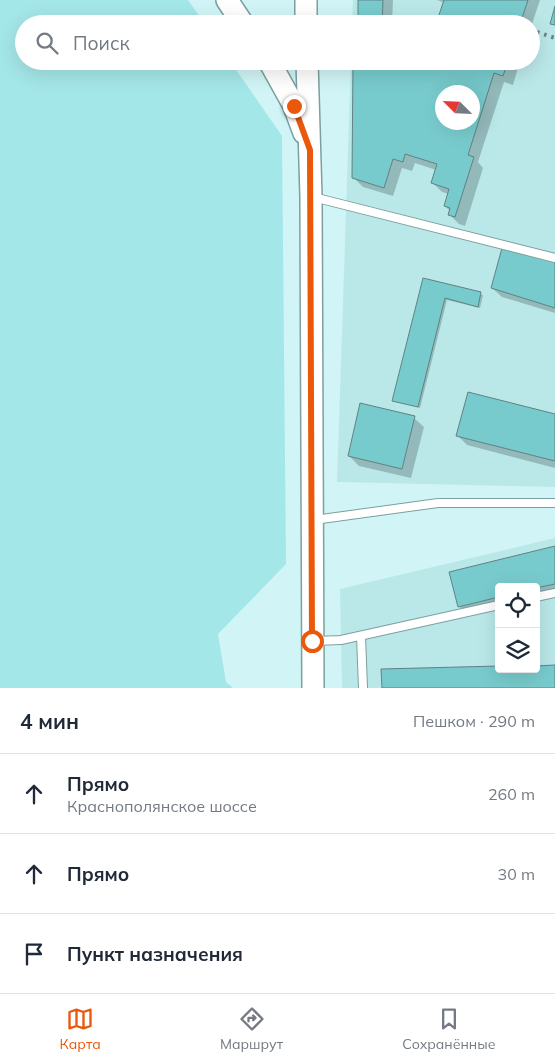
<!DOCTYPE html>
<html lang="ru">
<meta charset="utf-8">
<style>
body{margin:0;font-family:Mulish,sans-serif;background:#f6f6f7;color:#1f2937}
.controls{position:absolute;right:15px;bottom:15px;display:grid;overflow:hidden;border-radius:5px;box-shadow:0 5px 20px #0002}
.controls button{width:45px;height:45px;display:grid;place-items:center;padding:0;border:0;border-bottom:1px solid #e0e1e3;background:#fff;color:#1f2937;font:25px sans-serif}
.compass{position:absolute;left:435px;top:85px;width:45px;height:45px;border-radius:50%;background:#fff;box-shadow:0 5px 20px #0002;rotate:294deg}
.stop{position:absolute;width:15px;height:15px;margin:-11px;border:4px solid #ea580c;border-radius:50%;background:#fff}
.stop.end{background:#ea580c;border-color:#fff;box-shadow:0 1px 5px #0008}
.list{margin:0;padding:0;list-style:none}
h2{display:flex;justify-content:space-between;align-items:center;height:65px;margin:0;padding:0 20px;font-size:21px}
h2 small{font-size:16px;font-weight:400;color:#747a83}
.list li{display:grid;grid-template-columns:32px 1fr auto;gap:15px;align-items:center;box-sizing:border-box;height:80px;padding:0 20px;border-top:1px solid #e0e1e3}
.list b{display:block;font-size:19px;white-space:nowrap}
.list p{margin:0;font-size:16px;white-space:nowrap;color:#747a83}
.list em{font-size:16px;font-style:normal;color:#747a83}
.icon{flex:none;width:28px;height:28px;fill:none;stroke:currentColor;stroke-width:2;stroke-linecap:round;stroke-linejoin:round}
.map{position:relative;flex:none;width:555px;height:688px;overflow:hidden}
.search{position:absolute;background:#fff;box-shadow:0 5px 20px #0002;left:15px;right:15px;top:15px;height:55px;display:flex;align-items:center;gap:12px;box-sizing:border-box;padding:0 18px;border-radius:28px;color:#747a83;font-size:19px}
.sheet{height:305px;background:#fff}
nav{display:flex;justify-content:space-around;align-items:center;box-sizing:border-box;height:70px;border-top:1px solid #e0e1e3;background:#fff;font-size:14px;color:#747a83}
nav a{display:grid;justify-items:center;gap:2px}
nav .on{color:#ea580c}
.map>svg:first-child{display:block}
.built{fill:#bae8e9;fill-rule:evenodd}
.green{fill:#a4e7e9}
.shadow{fill:#0003;fill-rule:evenodd}
.building{fill:#78cbcd;stroke:#618283;fill-rule:evenodd}
.lines{fill:none;stroke-linecap:round;stroke-linejoin:round}
.service-casing{stroke:#7c9f9f;stroke-width:10}
.secondary-casing{stroke:#7c9f9f;stroke-width:24}
.service{stroke:#fff;stroke-width:8}
.secondary{stroke:#fff;stroke-width:21}
.rail{stroke:#698182;stroke-width:4;stroke-dasharray:2.5 5;stroke-linecap:butt}
.route{stroke:#ea580c;stroke-width:6}
</style>
<div class="map">
<svg width="555" height="688" viewBox="0 0 555 688">
<rect width="100%" height="100%" fill="#d1f5f6"/>
<!-- built -->
<g class="built">
<path d="M353,0H555V487L337,482L351,61H531V24H352ZM442,92H472V122H442Z"/>
<path d="M555,538V688H342L340,589ZM499,587H536V669H499Z"/>
</g>
<!-- green -->
<polygon class="green" points="0,0 188,0 205,24 24,24 24,61 230,61 282,136 286,564 218,634 226,682 233,688 0,688"/>
<!-- shadow -->
<g class="shadow">
<polygon points="360,0 393,0 392,24 359,24"/>
<polygon points="437,0 540,0 531,27 531,24 438,24 445,3"/>
<path d="M354,61H520L513,85L504,82L478,162L483,168L465,226L459,224L449,214L450,211L445,206L449,194L442,192L432,182L436,170L415,163L412,171L402,168L393,196L363,187L353,177ZM442,92H472V122H442Z"/>
<polygon points="555,264 555,313 502,297 492,288"/>
<polygon points="424,279 483,295 480,308 447,300 420,408 393,400"/>
<polygon points="555,415 555,468 467,445 458,436"/>
<polygon points="414,418 424,427 411,478 359,466 349,456"/>
<polygon points="555,548 555,595 536,600 536,587 499,587 499,609 468,616 459,606"/>
</g>
<!-- building -->
<g class="building">
<polygon points="358,0 383,0 382,24 358,24"/>
<polygon points="444,0 528,0 520,24 436,24"/>
<polygon points="555,6 555,25 550,24"/>
<path d="M353,61H508L503,76L494,73L468,155L474,157L455,217L448,215L450,208L444,206L449,189L431,183L437,164L405,154L403,162L393,159L384,188L352,178ZM442,92H472V122H442Z"/>
<polygon points="502,248 555,262 555,308 491,288"/>
<polygon points="423,278 481,292 478,307 445,298 418,407 392,401"/>
<polygon points="468,392 555,414 555,461 456,436"/>
<polygon points="360,403 415,416 402,469 348,456"/>
<polygon points="555,546 555,584 536,588 499,587 499,597 458,607 449,572"/>
<polygon points="555,665 555,688 382,688 381,669 499,666 499,669 536,669 536,666"/>
</g>
<g class="lines">
<defs>
<g id="service">
<polyline points="313,197 555,258"/>
<polyline points="314,520 438,503 555,503"/>
<polyline points="536,597 555,593"/>
<polyline points="361,636 363,688"/>
<polyline points="315,641 341,640 499,605"/>
</g>
<g id="secondary">
<polyline points="227,0 243,24"/>
<polyline points="306,0 306,24"/>
<polyline points="269,61 294,106 304,133"/>
<polyline points="307,61 311,197 313,688"/>
</g>
</defs>
<!-- service casing -->
<use href="#service" class="service-casing"/>
<!-- secondary casing -->
<use href="#secondary" class="secondary-casing"/>
<!-- service -->
<use href="#service" class="service"/>
<!-- secondary -->
<use href="#secondary" class="secondary"/>
<!-- rail -->
<polyline class="rail" points="537,32 555,38"/>
</g>
<g class="lines">
<!-- route -->
<polyline class="route" points="294,106 310,150 312,641"/>
</g>
</svg>
<div class="controls">
<button><svg class="icon" aria-label="locate" viewBox="0 0 24 24"><circle cx="12" cy="12" r="6"/><path d="M12 2v4M12 18v4M2 12h4M18 12h4"/></svg></button>
<button><svg class="icon" aria-label="layers" viewBox="0 0 24 24"><path d="M12 4l9 5-9 5-9-5zM3 14l9 5 9-5"/></svg></button>
</div>
<svg class="compass" viewBox="-18 -18 36 36"><path d="M0-13l5 13h-10z" fill="#e53935"/><path d="M0 13l5-13h-10z" fill="#747a83"/></svg>
<div class="stop" style="left:312px;top:641px"></div>
<div class="stop end" style="left:294px;top:106px"></div>
<div class="search"><svg class="icon" aria-label="search" viewBox="0 0 24 24"><circle cx="10" cy="10" r="6"/><path d="M15 15l6 6"/></svg>Поиск</div>
</div>
<section class="sheet">
<h2>4 мин<small>Пешком · 290 m</small></h2>
<ul class="list">
<li><svg class="icon" aria-label="ahead" viewBox="0 0 24 24"><path d="M12 20V5M6 11l6-6 6 6"/></svg><div><b>Прямо</b><p>Краснополянское шоссе</p></div><em>260 m</em></li>
<li><svg class="icon" aria-label="ahead" viewBox="0 0 24 24"><path d="M12 20V5M6 11l6-6 6 6"/></svg><div><b>Прямо</b></div><em>30 m</em></li>
<li><svg class="icon" aria-label="arrive" viewBox="0 0 24 24"><path d="M6 21V4h12l-3 4 3 4H6"/></svg><div><b>Пункт назначения</b></div></li>
</ul>
</section>
<nav>
<a class="on"><svg class="icon" aria-label="map" viewBox="0 0 24 24"><path d="M3 6l6-2 6 2 6-2v14l-6 2-6-2-6 2zM9 4v14M15 6v14"/></svg>Карта</a>
<a><svg class="icon" aria-label="directions" viewBox="0 0 24 24"><path d="M12 3l9 9-9 9-9-9zM9 14v-3h6M13 9l2 2-2 2"/></svg>Маршрут</a>
<a><svg class="icon" aria-label="saved" viewBox="0 0 24 24"><path d="M7 4h10v16l-5-4-5 4z"/></svg>Сохранённые</a>
</nav>
